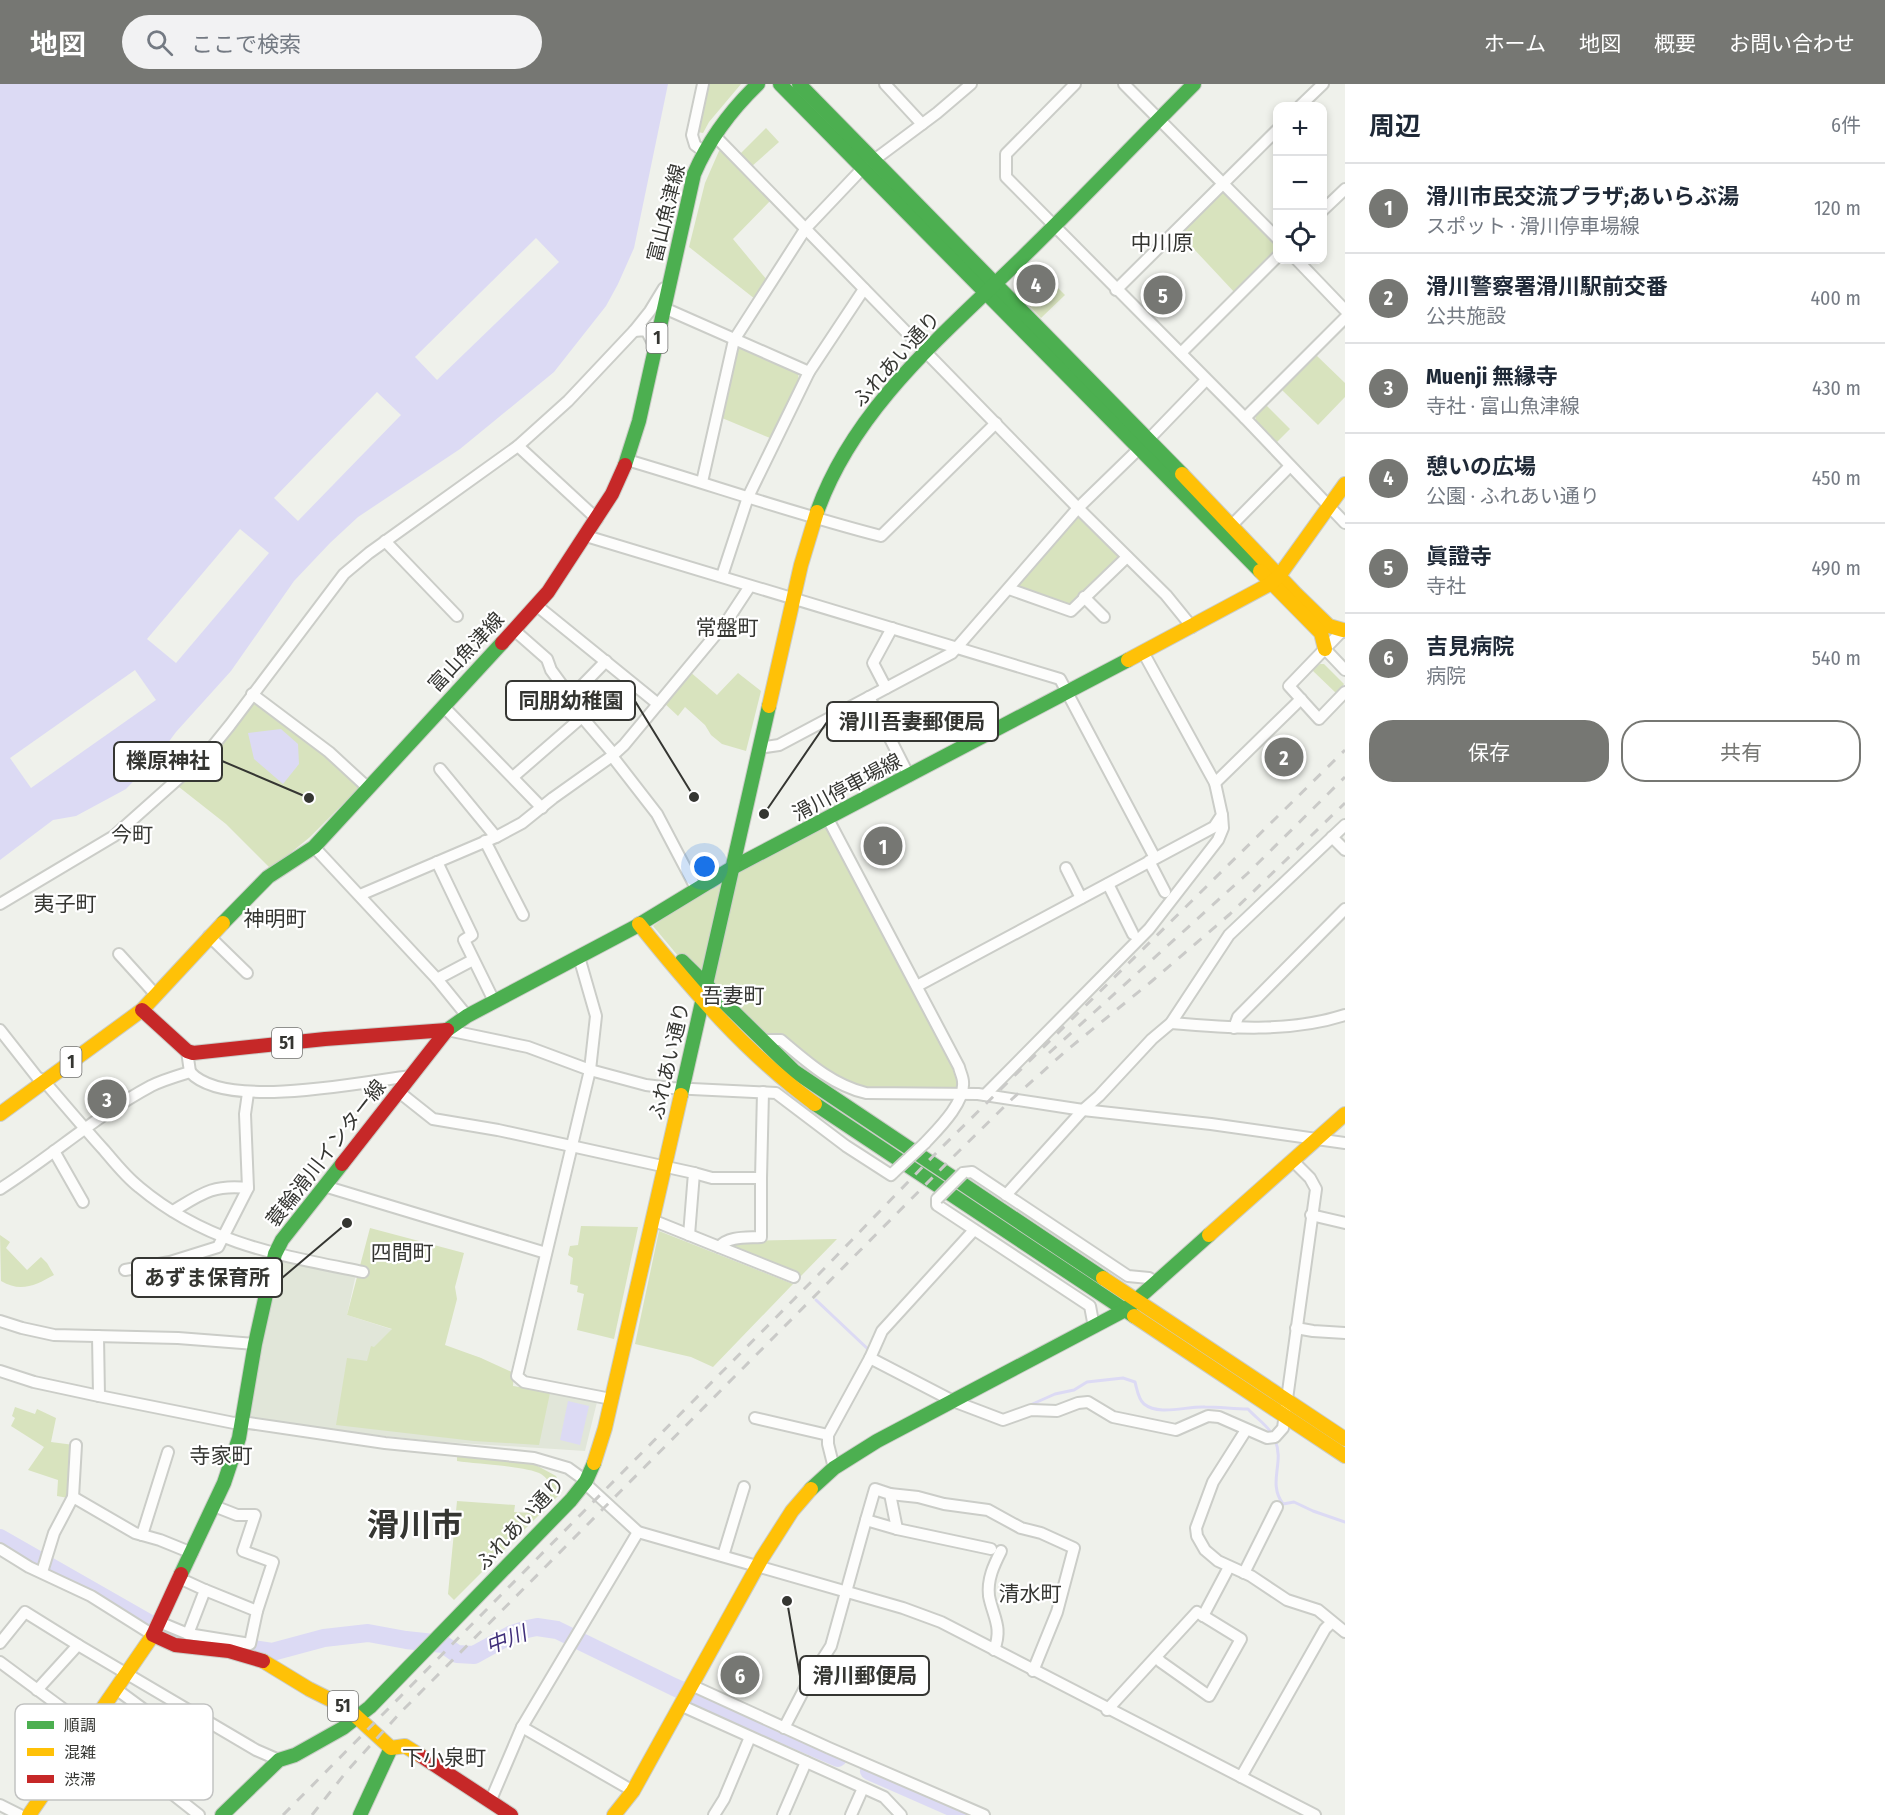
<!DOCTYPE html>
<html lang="ja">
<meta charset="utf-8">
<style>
body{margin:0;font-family:"Fira Sans Condensed","Noto Sans JP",sans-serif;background:#f2f2f3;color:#1f2937}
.controls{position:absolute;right:18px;top:18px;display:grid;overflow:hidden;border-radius:12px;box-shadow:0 3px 9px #0003}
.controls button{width:54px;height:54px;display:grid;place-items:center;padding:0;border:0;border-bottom:2px solid #e0e1e3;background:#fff;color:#1f2937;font:30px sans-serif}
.you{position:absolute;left:705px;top:783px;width:21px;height:21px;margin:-15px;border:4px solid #fff;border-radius:50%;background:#1a73e8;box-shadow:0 0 0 9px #1a73e833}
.badge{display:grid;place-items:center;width:39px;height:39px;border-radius:50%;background:#767773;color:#fff;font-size:20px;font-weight:700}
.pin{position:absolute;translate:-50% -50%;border:3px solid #fff;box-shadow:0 2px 6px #0006}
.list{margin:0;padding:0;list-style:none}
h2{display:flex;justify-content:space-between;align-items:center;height:78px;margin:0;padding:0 24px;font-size:26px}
h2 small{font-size:20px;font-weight:400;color:#747a83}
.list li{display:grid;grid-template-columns:39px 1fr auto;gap:18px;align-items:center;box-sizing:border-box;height:90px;padding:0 24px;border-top:2px solid #e0e1e3}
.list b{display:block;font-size:22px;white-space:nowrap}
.list p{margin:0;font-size:20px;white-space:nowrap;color:#747a83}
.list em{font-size:20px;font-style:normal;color:#747a83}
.actions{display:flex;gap:12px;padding:18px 24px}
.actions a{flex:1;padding:14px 0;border:2px solid #767773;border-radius:24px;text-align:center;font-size:21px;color:#767773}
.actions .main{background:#767773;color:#fff}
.icon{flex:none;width:33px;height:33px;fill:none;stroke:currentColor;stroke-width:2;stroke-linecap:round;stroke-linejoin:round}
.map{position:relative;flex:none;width:1345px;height:1731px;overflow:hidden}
header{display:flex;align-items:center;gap:36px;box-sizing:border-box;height:84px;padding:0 30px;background:#767773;color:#fff}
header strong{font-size:28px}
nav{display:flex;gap:33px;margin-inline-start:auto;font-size:21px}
.search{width:420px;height:54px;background:#f2f2f3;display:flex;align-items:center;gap:15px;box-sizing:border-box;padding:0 21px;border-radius:33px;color:#747a83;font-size:22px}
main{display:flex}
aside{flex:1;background:#fff}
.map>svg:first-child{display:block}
.built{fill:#e1e6d9}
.green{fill:#d8e3be}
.water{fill:#dcdaf4}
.pier{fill:#eff1eb}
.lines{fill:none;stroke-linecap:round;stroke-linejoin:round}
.stream{stroke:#dcdaf4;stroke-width:3}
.river{stroke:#dcdaf4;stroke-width:18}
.street-casing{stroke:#cbcdc8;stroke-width:14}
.fast-casing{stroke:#cbcdc8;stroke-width:16}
.slow-casing{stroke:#cbcdc8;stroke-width:16}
.jam-casing{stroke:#cbcdc8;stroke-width:16}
.street{stroke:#fdfdfc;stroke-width:10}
.fast{stroke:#4caf50;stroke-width:14}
.slow{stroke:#ffc107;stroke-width:14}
.jam{stroke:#c62828;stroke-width:14}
.rail{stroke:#cacac8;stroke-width:3;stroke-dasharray:10 10;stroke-linecap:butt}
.street-bridge-casing{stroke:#cbcdc8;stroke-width:14;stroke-linecap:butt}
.street-bridge{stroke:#fdfdfc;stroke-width:10}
.labels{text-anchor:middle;stroke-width:4.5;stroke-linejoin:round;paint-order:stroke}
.shield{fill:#fff;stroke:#727270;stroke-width:1.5}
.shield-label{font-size:18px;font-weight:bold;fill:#353632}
.street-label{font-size:20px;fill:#353632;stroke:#fff}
.neighbourhood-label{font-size:21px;fill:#353632;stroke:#fff}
.water-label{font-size:21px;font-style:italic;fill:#41307b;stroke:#fff}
.town-label{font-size:32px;font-weight:bold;fill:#353632;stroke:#fff}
.key{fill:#fff;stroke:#c2c3c2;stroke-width:1.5}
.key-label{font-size:16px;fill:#353632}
.leader{fill:none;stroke:#353632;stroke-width:2}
.callout-dot{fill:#353632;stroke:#fff;stroke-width:2}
.callout{fill:#fff;stroke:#353632;stroke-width:2}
.callout-label{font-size:21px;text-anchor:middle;font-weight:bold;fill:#353632}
</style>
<header>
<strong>地図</strong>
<div class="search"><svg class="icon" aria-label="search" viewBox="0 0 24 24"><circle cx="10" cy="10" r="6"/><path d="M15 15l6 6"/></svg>ここで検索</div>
<nav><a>ホーム</a><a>地図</a><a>概要</a><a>お問い合わせ</a></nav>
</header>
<main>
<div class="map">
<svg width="1345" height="1731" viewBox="0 0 1345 1731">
<rect width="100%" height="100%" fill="#eff1eb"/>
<!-- built -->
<polygon class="built" points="280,1174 356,1190 347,1231 481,1274 513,1302 597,1318 585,1367 443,1358 329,1346 248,1333"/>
<!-- green -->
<g class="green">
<polygon points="703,0 741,0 709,38 703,49 698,48"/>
<polygon points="766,44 779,58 751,83 739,71"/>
<polygon points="719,67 723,67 771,116 733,155 767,196 755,215 689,163 705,99"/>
<polygon points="1225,107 1277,160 1277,168 1236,210 1178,148 1218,108"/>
<polygon points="1032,178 1065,211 1041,234 1017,210 1018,190"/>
<polygon points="742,264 798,289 799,296 770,354 722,334 736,265"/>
<polygon points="1316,271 1345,299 1345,313 1318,341 1282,306"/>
<polygon points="1266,321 1290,345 1276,359 1256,336 1255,332"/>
<polygon points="1078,424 1126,471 1072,525 1009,505"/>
<polygon points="1320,580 1324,580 1344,600 1337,610 1312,586"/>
<polygon points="689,587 717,611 738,589 761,607 746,667 722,660 711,651 705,641 685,623 678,632 663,618"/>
<polygon points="254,617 328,671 361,702 310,753 271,785 226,740 179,703 210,675"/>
<polygon points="828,735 959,983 962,1009 848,1005 781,956 761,956 684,879 653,842 715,796"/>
<polygon points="581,1142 638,1143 614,1255 577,1246 584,1210 577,1208 578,1202 570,1200 573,1174 568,1171 570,1162 578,1161"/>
<polygon points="370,1144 464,1169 455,1203 457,1215 445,1261 481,1274 514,1289 513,1302 550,1309 539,1361 474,1357 336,1341 347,1274 367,1277 371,1262 374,1263 392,1245 347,1231"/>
<polygon points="659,1147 793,1200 713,1283 691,1273 635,1260"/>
<path d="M0,1151L10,1158L6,1164L27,1186L41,1173L47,1179L54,1191C36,1201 21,1209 1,1197Z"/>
<polygon points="837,1155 800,1193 727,1163 740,1157"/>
<polygon points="15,1323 35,1330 37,1325 56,1334 51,1358 74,1361 68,1414 57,1412 58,1396 28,1386 44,1363 11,1342 15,1334 12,1332"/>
<path d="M457,1371L534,1380L556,1392L562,1408L454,1516L448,1510L457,1417L515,1421L514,1428L531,1429C536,1425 544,1419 548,1414C554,1405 549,1395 541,1390C527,1382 475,1380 457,1377Z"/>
</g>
<!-- water -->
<g class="water">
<polygon points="0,0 668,0 634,164 618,200 606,222 554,288 460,365 358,433 330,459 294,497 231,587 176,648 159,671 126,705 76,732 53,736 0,776"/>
<polygon points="281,645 298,660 299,680 283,700 254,675 248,649"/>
<polygon points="568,1317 589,1322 580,1361 560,1356"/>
</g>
<!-- pier -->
<g class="pier">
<polygon points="536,154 559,178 437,296 415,273"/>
<polygon points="377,308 401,331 298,437 274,414"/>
<polygon points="240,445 269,469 176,579 147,555"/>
<polygon points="135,586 156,616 31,704 10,674"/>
</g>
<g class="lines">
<!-- stream -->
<g class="stream">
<polyline points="816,1216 870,1267"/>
<polyline points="876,1271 904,1286"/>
<path d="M1028,1322L1055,1310L1074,1306L1087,1298L1123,1294L1135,1298C1137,1305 1138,1315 1144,1320C1159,1332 1187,1322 1205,1323C1220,1323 1234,1325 1248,1325C1255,1333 1268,1342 1272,1350"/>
<path d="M1275,1356C1285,1379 1267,1398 1283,1420L1294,1418L1313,1427L1345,1438"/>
</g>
<!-- river -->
<g class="river">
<polyline points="0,1454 161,1546 182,1555 202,1557"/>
<polyline points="229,1561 272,1568 324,1554 368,1549 406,1556 443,1560 457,1570 474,1571 512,1550 527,1545 537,1543 557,1546 674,1603 838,1674"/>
<polyline points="869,1687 969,1731"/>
</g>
<defs>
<g id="street">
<polyline points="703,0 692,51 695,61 703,67"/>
<polyline points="885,0 922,40"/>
<polyline points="1075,0 1006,70 1006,93 1245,334 1345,439"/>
<polyline points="1124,0 1278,155"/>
<polyline points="1300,22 1323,0"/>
<polyline points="714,51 1078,424 1166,511 1192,543"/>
<polyline points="1322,127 1345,105"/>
<polyline points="1297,176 1345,226"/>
<polyline points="1116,206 1278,45"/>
<polyline points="664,224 809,288"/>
<polyline points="655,263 646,246 634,247 650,227 664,204"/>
<polyline points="1181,269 1278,172"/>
<polyline points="1245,334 1345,234"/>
<polyline points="518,362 597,435"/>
<path d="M627,376C712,401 795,430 881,452L996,339"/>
<polyline points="702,398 734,256 806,144 862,85 937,29 971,0"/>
<polyline points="1231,442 1290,382"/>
<polyline points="586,452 1060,595 1155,774"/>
<polyline points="385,457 457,532"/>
<polyline points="722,492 748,413 809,288 864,205"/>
<polyline points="1009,505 1071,527 1127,473"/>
<polyline points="1084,513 1104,533"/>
<polyline points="536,521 658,620"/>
<polyline points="514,546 547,575 551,586 570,612 570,619 612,668 612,672 657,730 697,806"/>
<polyline points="1345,548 1343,546 1289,602 1319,635 1345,608"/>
<polyline points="1325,565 1345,586"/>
<polyline points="886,604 873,579 892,544"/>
<polyline points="252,610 329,668 367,703"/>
<polyline points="869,613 909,692"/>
<polyline points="570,614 606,577"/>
<polyline points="443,622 542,724"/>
<polyline points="759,664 779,661 952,569 1078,424 1149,355 1206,296"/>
<polyline points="440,685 496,753"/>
<polyline points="513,693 582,633"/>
<polyline points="1215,699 1301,615"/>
<path d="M828,735C871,818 916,900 959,983C960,988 963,993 963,998C965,1019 938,1045 925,1059"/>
<polyline points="1332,753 1345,766"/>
<polyline points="485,757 523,831"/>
<polyline points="314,763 437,895 467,932"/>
<polyline points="1149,777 1165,808"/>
<polyline points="437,778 472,851 464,856 494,917"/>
<polyline points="1066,784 1081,814"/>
<polyline points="1108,800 1133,850"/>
<polyline points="360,811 496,753 522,739 553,714 612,672 624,661 727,537 750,502"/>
<polyline points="0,820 114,752 197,678 209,667 230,641 344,490 369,469 518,362 568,317 634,247"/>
<polyline points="209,852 247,889"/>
<polyline points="119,870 156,911"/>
<polyline points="579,873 596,932 590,986 517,1292 524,1298 611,1315"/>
<polyline points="437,895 471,877"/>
<polyline points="917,902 1214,743 1222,731 1215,699 1143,568"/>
<path d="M1171,939C1228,944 1290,949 1345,931"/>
<polyline points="1234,944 1238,933 1345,825"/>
<path d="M0,946L37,993L44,997C64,1020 84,1044 104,1066C115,1079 126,1093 139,1103C207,1160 279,1171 363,1188"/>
<polyline points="447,946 528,963 590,986 646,1001 671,1004 776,1009 846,1062 891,1091 894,1088"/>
<path d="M761,956H781C806,977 832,1001 866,1009L978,1010L1083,1026L1211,1040L1345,1059"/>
<path d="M190,988C225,1027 361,998 411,992"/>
<polyline points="399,1008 433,1035 498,1046 694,1089 689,1151"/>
<polyline points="985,1011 1149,845 1218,756 1223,744 1222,731"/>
<polyline points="54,1067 83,1118"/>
<polyline points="694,1089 712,1094 761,1094 763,1008"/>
<polyline points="963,1089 972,1088 1128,1192 1149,1194 1157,1199"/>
<polyline points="324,1102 546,1169"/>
<path d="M0,1105C52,1072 97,1031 151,1002C163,996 177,992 190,988L187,967"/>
<polyline points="1006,1111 1083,1026 1099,1012 1152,955 1171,939 1229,851 1345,741"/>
<polyline points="937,1115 937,1121 1090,1222 1094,1243"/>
<path d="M173,1127C201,1110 213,1100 248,1104L245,1030L248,1009"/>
<polyline points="1311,1131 1345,1139"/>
<path d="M652,1136L719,1163C729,1152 746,1154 761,1153V1094"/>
<polyline points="719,1163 794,1193"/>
<polyline points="125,1186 170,1178 218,1163 248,1104"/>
<polyline points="0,1237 22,1244 54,1251 178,1254 255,1260"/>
<polyline points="1296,1244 1313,1247 1345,1249"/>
<polyline points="98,1252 99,1312"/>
<polyline points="870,1274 953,1317 1003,1336 1031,1326 1057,1327 1078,1319 1088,1318 1113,1333 1176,1346 1208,1332 1219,1333 1267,1354 1275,1353 1283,1344 1316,1105 1310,1094 1294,1078"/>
<polyline points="0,1287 34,1298 99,1312 234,1339 242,1338 385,1359 534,1374 568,1384 586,1397 589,1403 638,1448 903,1524 941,1538 1315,1731"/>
<polyline points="755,1334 828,1351"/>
<polyline points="1246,1346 1213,1398 1196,1444 1197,1452 1205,1466 1218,1477 1251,1492 1287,1516 1318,1526 1345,1548"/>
<polyline points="834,1384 828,1360 828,1351 870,1274 882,1247 974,1146"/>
<polyline points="890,1410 918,1413 944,1420 988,1426 1021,1444 1041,1449 1074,1464 1057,1528 1033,1587"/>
<polyline points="73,1413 76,1361"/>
<polyline points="214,1422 237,1431 255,1431 243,1467 273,1478 257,1527"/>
<polyline points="866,1436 875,1405 890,1410 897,1445"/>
<polyline points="142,1451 168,1368"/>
<polyline points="0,1465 29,1483 91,1512 153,1551"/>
<polyline points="723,1472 744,1403"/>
<polyline points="42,1488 54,1449 73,1413 135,1449 160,1456 192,1469"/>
<polyline points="1244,1489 1277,1423"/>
<polyline points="1203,1532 1229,1483"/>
<polyline points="159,1538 188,1550 205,1506 179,1494"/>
<polyline points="188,1550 250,1560 257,1527 205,1506"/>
<polyline points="0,1559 25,1528 78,1561 37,1606"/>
<polyline points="78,1561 256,1666 279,1676"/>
<path d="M994,1566C1003,1543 993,1533 989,1512C987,1495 994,1481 1001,1467"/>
<polyline points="0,1578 89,1644 199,1731"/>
<polyline points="691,1601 829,1664 984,1731"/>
<polyline points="116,1605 158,1636"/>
<polyline points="680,1621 884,1713 901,1731"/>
<polyline points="1107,1626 1197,1528 1241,1555 1209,1612 1161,1578 1156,1573"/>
<polyline points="522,1643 633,1707"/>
<polyline points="784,1644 808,1598 831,1562 866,1436 897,1445 991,1465"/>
<polyline points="1241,1693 1325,1545 1332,1538"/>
<polyline points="490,1718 522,1643 638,1448"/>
<polyline points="0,1721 20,1731"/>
<polyline points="714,1731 724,1715 750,1653"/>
<polyline points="783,1731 806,1678"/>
<polyline points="851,1731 863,1704"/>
</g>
<g id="fast">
<polyline points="780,0 1260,487"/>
<polyline points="799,0 1182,390"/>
<path d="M625,381L639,337L694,90C709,55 731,26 758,0"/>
<path d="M817,428C856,318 954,242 1034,162C1088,109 1140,54 1194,0"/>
<polyline points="223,839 268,793 314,763 502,559"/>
<polyline points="682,877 794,987 1103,1194"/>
<polyline points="447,946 467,932 635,843 732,784 1128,576"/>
<polyline points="681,1011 769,622"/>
<polyline points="815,1020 1134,1232"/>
<polyline points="811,1405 834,1384 877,1357 1125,1226 1209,1151"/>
<polyline points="181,1490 224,1399 239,1354 255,1260 275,1170 282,1156 342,1080"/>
<polyline points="222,1731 279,1676 295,1671 343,1644 370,1623 571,1416 586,1397 594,1379"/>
<polyline points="360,1731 391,1664"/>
</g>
<g id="slow">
<polyline points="1182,390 1296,510 1329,542 1343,546"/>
<polyline points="1260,487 1321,549 1325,565"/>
<polyline points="1128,576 1270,500 1279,492 1345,400"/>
<polyline points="769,622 801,481 817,428"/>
<path d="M639,840C691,905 747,970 815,1020"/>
<polyline points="0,1030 142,926 223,839"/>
<polyline points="1209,1151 1345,1030"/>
<polyline points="1103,1194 1345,1355"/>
<polyline points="1134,1232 1345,1372"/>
<polyline points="594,1379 605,1344 681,1011"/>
<polyline points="263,1577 309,1605 347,1624 391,1664 405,1662 421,1672"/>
<polyline points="29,1731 153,1551"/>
<polyline points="614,1731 633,1707 762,1474 792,1427 811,1405"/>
</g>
<g id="jam">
<polyline points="502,559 548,508 612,410 625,381"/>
<polyline points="142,926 187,967 193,969 325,955 447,946"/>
<polyline points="342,1080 447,946"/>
<polyline points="181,1490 153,1551 175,1561 229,1567 263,1577"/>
<polyline points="421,1672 511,1731"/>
</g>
</defs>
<!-- street casing -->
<use href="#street" class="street-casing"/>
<!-- fast casing -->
<use href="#fast" class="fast-casing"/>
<!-- slow casing -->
<use href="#slow" class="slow-casing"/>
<!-- jam casing -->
<use href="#jam" class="jam-casing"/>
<!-- street -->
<use href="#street" class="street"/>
<!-- fast -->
<use href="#fast" class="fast"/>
<!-- slow -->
<use href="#slow" class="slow"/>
<!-- jam -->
<use href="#jam" class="jam"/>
<!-- rail -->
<g class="rail">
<polyline points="1049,969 1248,789 1345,693"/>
<polyline points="283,1731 818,1191 938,1067 1345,666"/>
<polyline points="312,1731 347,1687 401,1628 950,1076 1012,1015 1067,966 1152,897 1230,830 1345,719"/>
</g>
<defs>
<g id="street-bridge">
<polyline points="894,1088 925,1059"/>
<polyline points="937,1115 963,1089"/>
</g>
</defs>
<!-- street-bridge casing -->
<use href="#street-bridge" class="street-bridge-casing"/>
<!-- street-bridge -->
<use href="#street-bridge" class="street-bridge"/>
</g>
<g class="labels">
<!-- shield labels -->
<g class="shield">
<rect x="646.5" y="239" width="21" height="30" rx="4.5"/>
<rect x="272" y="944" width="30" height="30" rx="4.5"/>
<rect x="60.5" y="963" width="21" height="30" rx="4.5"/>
<rect x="328" y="1607" width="30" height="30" rx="4.5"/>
</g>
<g class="shield-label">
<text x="657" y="260">1</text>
<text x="287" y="965">51</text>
<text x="71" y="984">1</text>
<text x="343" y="1628">51</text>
</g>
<!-- street labels -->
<g class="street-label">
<text transform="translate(666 129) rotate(-76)" y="7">富山魚津線</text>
<text transform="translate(896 275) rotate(-48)" y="7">ふれあい通り</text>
<text transform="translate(466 568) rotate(-47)" y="7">富山魚津線</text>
<text transform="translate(847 703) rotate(-28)" y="7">滑川停車場線</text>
<text transform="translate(669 977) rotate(-77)" y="7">ふれあい通り</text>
<text transform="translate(326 1069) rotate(-52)" y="7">蓑輪滑川インター線</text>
<text transform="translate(520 1439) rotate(-47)" y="7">ふれあい通り</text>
</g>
<!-- neighbourhood labels -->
<g class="neighbourhood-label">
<text x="1162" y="166">中川原</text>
<text x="727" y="551">常盤町</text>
<text x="132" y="758">今町</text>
<text x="65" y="827">夷子町</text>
<text x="275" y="842">神明町</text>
<text x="733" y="919">吾妻町</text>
<text x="402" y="1176">四間町</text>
<text x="221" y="1379">寺家町</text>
<text x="1030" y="1517">清水町</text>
<text x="444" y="1681">下小泉町</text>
</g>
<!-- water labels -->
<g class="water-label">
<text transform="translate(506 1556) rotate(-21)" y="7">中川</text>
</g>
<!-- town labels -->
<g class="town-label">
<text x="415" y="1452">滑川市</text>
</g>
</g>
<!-- legend -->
<rect x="15" y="1620" width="198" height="96" rx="9" class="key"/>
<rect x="27" y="1637" width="27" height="8" fill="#4caf50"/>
<rect x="27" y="1664" width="27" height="8" fill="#ffc107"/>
<rect x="27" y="1691" width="27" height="8" fill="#c62828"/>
<g class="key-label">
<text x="64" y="1647">順調</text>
<text x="64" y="1674">混雑</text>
<text x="64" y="1701">渋滞</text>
</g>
<!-- callouts -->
<path class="leader" d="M694 713L635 617M764 730L827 638M309 714L222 677M347 1139L282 1194M787 1517L800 1592"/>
<g class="callout-dot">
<circle cx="694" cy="713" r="6"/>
<circle cx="764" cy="730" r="6"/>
<circle cx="309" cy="714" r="6"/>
<circle cx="347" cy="1139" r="6"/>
<circle cx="787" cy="1517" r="6"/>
</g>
<g class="callout">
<rect x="506" y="597" width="129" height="39" rx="6"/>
<rect x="827" y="618" width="171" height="39" rx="6"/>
<rect x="114" y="658" width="108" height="39" rx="6"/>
<rect x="132" y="1174" width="150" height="39" rx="6"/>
<rect x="800" y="1572" width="129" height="39" rx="6"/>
</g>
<g class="callout-label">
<text x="571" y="624">同朋幼稚園</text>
<text x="912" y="645">滑川吾妻郵便局</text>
<text x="168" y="684">櫟原神社</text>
<text x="207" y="1201">あずま保育所</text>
<text x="865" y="1599">滑川郵便局</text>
</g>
</svg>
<div class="controls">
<button>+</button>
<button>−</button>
<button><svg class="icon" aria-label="locate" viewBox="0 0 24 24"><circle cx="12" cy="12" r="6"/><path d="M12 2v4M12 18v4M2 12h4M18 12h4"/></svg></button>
</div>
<div class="you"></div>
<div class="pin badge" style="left:883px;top:762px">1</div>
<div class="pin badge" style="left:1284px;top:673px">2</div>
<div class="pin badge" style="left:107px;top:1015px">3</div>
<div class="pin badge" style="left:1036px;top:200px">4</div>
<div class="pin badge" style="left:1163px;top:211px">5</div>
<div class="pin badge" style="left:740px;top:1591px">6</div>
</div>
<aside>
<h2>周辺<small>6件</small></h2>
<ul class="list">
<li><span class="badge">1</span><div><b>滑川市民交流プラザ;あいらぶ湯</b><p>スポット · 滑川停車場線</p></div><em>120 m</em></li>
<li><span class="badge">2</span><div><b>滑川警察署滑川駅前交番</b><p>公共施設</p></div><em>400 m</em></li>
<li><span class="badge">3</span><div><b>Muenji 無縁寺</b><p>寺社 · 富山魚津線</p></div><em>430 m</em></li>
<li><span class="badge">4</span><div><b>憩いの広場</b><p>公園 · ふれあい通り</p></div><em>450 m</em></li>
<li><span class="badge">5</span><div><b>眞證寺</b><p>寺社</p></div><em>490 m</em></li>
<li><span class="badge">6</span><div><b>吉見病院</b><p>病院</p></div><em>540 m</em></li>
</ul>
<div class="actions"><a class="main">保存</a><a>共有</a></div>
</aside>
</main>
